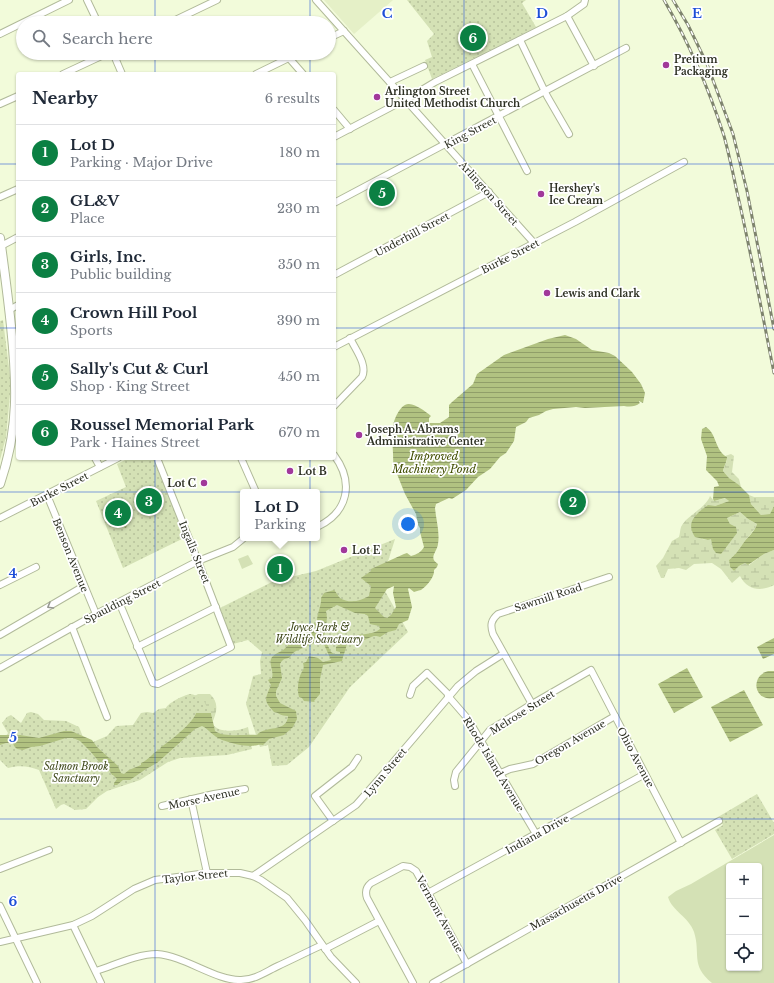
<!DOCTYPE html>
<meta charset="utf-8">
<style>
body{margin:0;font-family:"Libre Baskerville",serif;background:#f6f6f7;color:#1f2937}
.controls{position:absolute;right:12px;bottom:12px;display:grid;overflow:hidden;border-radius:4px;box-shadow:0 1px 3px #0004}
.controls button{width:36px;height:36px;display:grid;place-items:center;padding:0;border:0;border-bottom:1px solid #e0e1e3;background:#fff;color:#1f2937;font:20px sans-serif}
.you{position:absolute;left:408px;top:524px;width:14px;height:14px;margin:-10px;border:3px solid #fff;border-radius:50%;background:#1a73e8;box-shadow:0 0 0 6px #1a73e833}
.badge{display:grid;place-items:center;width:26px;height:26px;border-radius:50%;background:#0b8043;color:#fff;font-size:13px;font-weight:700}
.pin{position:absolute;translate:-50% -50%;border:2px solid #fff;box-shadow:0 1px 4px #0006}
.popup{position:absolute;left:240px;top:489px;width:80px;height:52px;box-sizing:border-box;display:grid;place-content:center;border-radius:4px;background:#fff;filter:drop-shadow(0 1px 3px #0005);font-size:13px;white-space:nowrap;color:#747a83}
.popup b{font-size:15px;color:#1f2937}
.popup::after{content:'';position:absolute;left:50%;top:100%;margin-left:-8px;border:8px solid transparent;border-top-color:#fff}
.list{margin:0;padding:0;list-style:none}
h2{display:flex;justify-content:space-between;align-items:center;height:52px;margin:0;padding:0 16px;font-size:17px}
h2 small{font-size:13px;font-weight:400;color:#747a83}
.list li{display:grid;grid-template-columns:26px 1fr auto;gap:12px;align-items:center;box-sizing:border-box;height:56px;padding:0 16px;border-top:1px solid #e0e1e3}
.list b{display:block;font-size:15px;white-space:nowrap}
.list p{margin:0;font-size:13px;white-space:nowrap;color:#747a83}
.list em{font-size:13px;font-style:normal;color:#747a83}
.icon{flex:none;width:22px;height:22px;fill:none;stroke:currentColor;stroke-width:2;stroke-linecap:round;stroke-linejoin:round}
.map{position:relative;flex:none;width:774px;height:983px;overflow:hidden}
.search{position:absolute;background:#fff;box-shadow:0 1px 3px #0004;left:16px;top:16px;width:320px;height:44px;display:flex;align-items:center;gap:10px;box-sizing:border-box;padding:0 14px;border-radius:22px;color:#747a83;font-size:15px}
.panel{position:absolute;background:#fff;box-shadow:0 1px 3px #0004;left:16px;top:72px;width:320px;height:388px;border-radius:4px}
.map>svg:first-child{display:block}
.built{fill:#e5f0c7}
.green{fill:#d4e1b5;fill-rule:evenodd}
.wetland{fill:url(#wetland-marsh)}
.park{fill:url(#park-dots)}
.water{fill:url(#water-rules);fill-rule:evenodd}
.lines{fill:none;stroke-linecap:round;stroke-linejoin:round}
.street-casing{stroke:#b1ba9a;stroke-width:8}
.secondary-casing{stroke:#b1ba9a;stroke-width:10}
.street{stroke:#fff;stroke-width:6}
.secondary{stroke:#fff;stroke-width:8}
.rail-casing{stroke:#7e836e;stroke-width:3}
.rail{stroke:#fff;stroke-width:1.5;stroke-dasharray:4.5;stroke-linecap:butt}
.oneway{stroke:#969891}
.grid{fill:none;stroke:#1d4ed8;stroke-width:1;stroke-opacity:0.55}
.poi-dot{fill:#a1389a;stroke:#fff;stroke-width:1.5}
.labels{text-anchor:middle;stroke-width:3.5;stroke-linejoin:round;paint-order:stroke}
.poi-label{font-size:10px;font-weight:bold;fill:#2d3023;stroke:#fff;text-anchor:start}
.street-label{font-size:10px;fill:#2d3023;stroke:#fff}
.park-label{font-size:10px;font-style:italic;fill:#3c4616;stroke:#fff}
.water-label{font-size:11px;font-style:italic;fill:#404d00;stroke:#fff}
.grid-label{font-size:13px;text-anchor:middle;font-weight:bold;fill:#1d4ed8;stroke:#fff;stroke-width:3.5;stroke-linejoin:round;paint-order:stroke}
</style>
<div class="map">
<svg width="774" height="983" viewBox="0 0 774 983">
<defs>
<pattern id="wetland-marsh" width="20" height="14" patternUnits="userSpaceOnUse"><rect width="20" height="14" fill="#d4e1b5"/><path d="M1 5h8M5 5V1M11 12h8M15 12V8" fill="none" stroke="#b6c19b"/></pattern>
<pattern id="park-dots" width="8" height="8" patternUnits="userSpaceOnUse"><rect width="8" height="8" fill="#d4e1b5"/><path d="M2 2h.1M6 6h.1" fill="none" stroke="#b6c19b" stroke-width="1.8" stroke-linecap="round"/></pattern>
<pattern id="water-rules" width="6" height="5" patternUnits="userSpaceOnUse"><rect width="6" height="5" fill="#b1c281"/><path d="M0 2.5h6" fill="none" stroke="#909e69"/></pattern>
</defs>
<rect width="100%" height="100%" fill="#f2fbda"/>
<!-- built -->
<polygon class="built" points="324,0 393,0 354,34"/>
<!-- green -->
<g class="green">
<polygon points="248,555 253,564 242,569 238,559"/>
<path d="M774,835V983H712C690,965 701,954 694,932C689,917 672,911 668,897L676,891L691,884ZM729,866H759V968H729Z"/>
</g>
<!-- wetland -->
<g class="wetland">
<polygon points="731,454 734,456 732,472 739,479 741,487 729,478 723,471 727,460 725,456"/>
<polygon points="749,495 754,497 774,497 774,506 770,515 761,515 751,504"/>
<path d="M710,496L714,501L726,498L729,501L715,506L702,539L708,540L730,524L727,518L740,512L748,519L757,524C753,533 747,537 742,545C737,552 736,554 729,560L730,567L734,571L739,566L745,563L749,565L764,554L774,550V585C761,592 747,590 740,576L732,583L721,569L712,563L694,564L686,570L679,568L668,569L664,578H661L656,566L663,558L672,541L679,537C680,534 680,530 681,527C686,516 706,508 710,496Z"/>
<path d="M198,694H210C219,703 217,711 213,721L211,713H205L193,697Z"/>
</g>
<!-- park -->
<g class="park">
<polygon points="407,0 526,0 522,3 536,27 432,79 425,60 432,57 427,41 434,34"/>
<polygon points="3,320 11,384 6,437 0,460 0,321"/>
<polygon points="129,458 154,458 186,537 123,568 96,501 126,487 117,464"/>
<polygon points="395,539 381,584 408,632 350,687 309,747 287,765 272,766 268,745 260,747 246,704 253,676 261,674 260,661 262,652 248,640 233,644 220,608 274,581 316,571"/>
<path d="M190,694C194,694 203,699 205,703C208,708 207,716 210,721C217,734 236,732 248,727L252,749L227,755L180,758L168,762L140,780L107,791L98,797L86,809L75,810L64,804L61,805L56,809L39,770C29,766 19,765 8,768L0,760V736H6L8,733L2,723L7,717L11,715L21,723L27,713L31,712L38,714L44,720L66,721L79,727L83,737L93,742L107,736L116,726L133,725L141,713L147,712L153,713L159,709L166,708C168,703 184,695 190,694Z"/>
<polygon points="757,794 774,823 774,834 732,859 715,830 723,825 718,817"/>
</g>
<!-- water -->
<g class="water">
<path d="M565,335L576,339L592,350L609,353L615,356L632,372L641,384L645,393L643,403L639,401V402L640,403C635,407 630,407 624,406L585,408L576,407L553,409L546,411L539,415L529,418L526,422L516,427L514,441L506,453L500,457L490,469L478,477L466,490L452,499L449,498L436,504L435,508C436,520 440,532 438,544C437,552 428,558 438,564L437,567L434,570C435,577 426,587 421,590C418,591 416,591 414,592L409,588L408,589L412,607L408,620L399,624L396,630L388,632L380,637C373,634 370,638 364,640C357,641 354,639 347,643C346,650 343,655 342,661L323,665L320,679V694L314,701L315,702L304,701L302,698L299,697C297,690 298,682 300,676C302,670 305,670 303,663L306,662L309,656L318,658L323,662L331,660L322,640L296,651L293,653L290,657C285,660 284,657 280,664L282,678L276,691V696L280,703L296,711L297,719L293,727L284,735L269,739L263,745C258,744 256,746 251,746C242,746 231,743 222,740C212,736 209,729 202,726L195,729L157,763L146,769L130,780H123L117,785H114V783L117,779L113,775H112L109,770L101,764L90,751L80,741L73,738H66L40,746L31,747L23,750L17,749L14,746L13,743H6L0,745V735H20L39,738L64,731H71L92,740L97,747L118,766L121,773L124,774L129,770L141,765V763C149,760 152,753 160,749L161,747C169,742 194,722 196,713H211L215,731C225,738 245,734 257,735C265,725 287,733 288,716C280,716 280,713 274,712C263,700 265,700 271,685L268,680L272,678C274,671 269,665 271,659C273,654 279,653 283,650C288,646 292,640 297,637C304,634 308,635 315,630L314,623L317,621C317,613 322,604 321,598L324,593L334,590C336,592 338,596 340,598C349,604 361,601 369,596L371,586L361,578L371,571V569L404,554L407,553L411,556C418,554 421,552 424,547L420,532V528L418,525L416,514L405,494L397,474L393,467C394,453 391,439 393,426C394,419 401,403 409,404C417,405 425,411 431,416L429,418V423H440L449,417V405L452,402L473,384L477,374L504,355L548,339ZM394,586L393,593L396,607L391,615L387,618L384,617L375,608L387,589ZM337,605L355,613L365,614L368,616L370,624L379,626L380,629C372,636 357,633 349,637C344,639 340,643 336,647V651L340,652V654H334L331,652L324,638L327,618L326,611Z"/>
<path d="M706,427C717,434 715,451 727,457C727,462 724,466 723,471L729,478L739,485L749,495L751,504L761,515L770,514L774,506V550L764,554L748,565L745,563L739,566L734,571L730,567L729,560C736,554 737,552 742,545C747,537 754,533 757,524L748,519L740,512L727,518L730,524L736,527L737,533L721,554L716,553L713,549L711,539L708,540L695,537C685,522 696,514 708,505L715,506L729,501L725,498L714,501L713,499L714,487L719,486L717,481L706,470L707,456L701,439L702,429Z"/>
<polygon points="116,506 124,509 121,517 129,521 126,528 110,521"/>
<polygon points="774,638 774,654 763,659 757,647"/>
<polygon points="687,668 703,697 674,713 658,684"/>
<path d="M768,671H774V698C755,702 749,677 768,671Z"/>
<polygon points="744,690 763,725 730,742 711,707"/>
</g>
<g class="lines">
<defs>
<g id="street">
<polyline points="87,0 98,23"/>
<polyline points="316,0 534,243"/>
<polyline points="567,16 594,66"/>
<polyline points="169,23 217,0"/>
<polyline points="0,34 69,0"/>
<polyline points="329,38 344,31"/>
<polyline points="520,40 547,96 569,134"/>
<polyline points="113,53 122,74"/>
<polyline points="289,58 303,74"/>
<polyline points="472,64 527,171"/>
<polyline points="63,74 108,53"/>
<polyline points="256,74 299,53"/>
<polyline points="390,82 424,66"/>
<polyline points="0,104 18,96"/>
<polyline points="334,110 350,129"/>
<polyline points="334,137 410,97 435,82 567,16 584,4 585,0"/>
<polyline points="0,197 18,189"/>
<polyline points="334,203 626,48"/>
<polyline points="1,246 18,237"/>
<polyline points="334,275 489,192"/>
<polyline points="9,310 18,305"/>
<polyline points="334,347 575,222 684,162"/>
<path d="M334,406L362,377C368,365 355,349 350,338"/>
<polyline points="95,458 100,467"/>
<polyline points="241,458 256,492"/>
<polyline points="47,495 96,614"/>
<polyline points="0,518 118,458"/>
<path d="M317,527C349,512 354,482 334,455"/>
<polyline points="0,585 36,567"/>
<polyline points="119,602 153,683 158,684 231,647 198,561 157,458"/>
<polyline points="72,627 107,717"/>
<polyline points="0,635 84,586"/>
<polyline points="137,647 216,607"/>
<polyline points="0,668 96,614 198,561 233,547 244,538"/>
<polyline points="410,695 413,686 427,673 449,695"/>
<polyline points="448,696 468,719 536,834"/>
<path d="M532,704L493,634C490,625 491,620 498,614L609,577"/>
<polyline points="501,773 510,769 533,764 615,716"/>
<polyline points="455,786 454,780 456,772 490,730 532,704 591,670 681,843"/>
<polyline points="191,799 207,873"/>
<polyline points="162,806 214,794 245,789"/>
<polyline points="333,821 315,796 352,767 358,758"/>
<polyline points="0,869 49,850"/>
<polyline points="253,876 356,805 379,779 458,686 476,671 503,654"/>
<polyline points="428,893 645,774"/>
<polyline points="0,906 37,983"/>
<polyline points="73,925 101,983"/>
<polyline points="0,942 73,925 92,916 134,889 155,880 207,873 240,873 253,876 261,880 287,898 305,920 331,957 356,983"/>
<polyline points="325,949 379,921"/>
<path d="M96,971C115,965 137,954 157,954C185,956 216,981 241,980C255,980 267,971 278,966C293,959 307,952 322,945"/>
<path d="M413,983L367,898C365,892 366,887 371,883L403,866L410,867L416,871L467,964"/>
<polyline points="433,983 719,821"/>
</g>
<path id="secondary" d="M0,238C4,267 8,297 11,326C17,384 19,428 0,484"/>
</defs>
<!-- street casing -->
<use href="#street" class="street-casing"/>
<!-- secondary casing -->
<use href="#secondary" class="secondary-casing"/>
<!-- street -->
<use href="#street" class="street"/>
<!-- secondary -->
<use href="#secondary" class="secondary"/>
<defs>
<g id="rail">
<path d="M664,0C689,43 709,89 724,136C729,154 733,173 737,192C751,252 762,313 774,373"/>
<polyline points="673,0 688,25 707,64 733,134 747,191 774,329"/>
</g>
</defs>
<!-- rail casing -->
<use href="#rail" class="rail-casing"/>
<!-- rail -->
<use href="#rail" class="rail"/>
</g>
<!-- one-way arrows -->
<defs><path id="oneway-chevron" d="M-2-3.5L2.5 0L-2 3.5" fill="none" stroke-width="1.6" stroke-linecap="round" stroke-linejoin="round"/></defs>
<use class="oneway" href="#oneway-chevron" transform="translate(50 606) rotate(150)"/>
<!-- grid -->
<path class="grid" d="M155,0V23M310,0V23M464,0V983M619,0V983M155,53V74M310,53V74M0,164H18M334,164H774M0,328H18M334,328H774M155,458V983M310,458V983M0,492H774M0,655H774M0,819H774"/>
<!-- markers -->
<g class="poi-dot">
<circle cx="666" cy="65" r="4"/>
<circle cx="377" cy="97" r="4"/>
<circle cx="541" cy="194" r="4"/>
<circle cx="547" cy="293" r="4"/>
<circle cx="359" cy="435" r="4"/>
<circle cx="290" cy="471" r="4"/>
<circle cx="204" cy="483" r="4"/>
<circle cx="344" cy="550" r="4"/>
</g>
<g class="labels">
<!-- poi labels -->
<g class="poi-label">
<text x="674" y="63">Pretium<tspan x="674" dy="12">Packaging</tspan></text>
<text x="385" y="95">Arlington Street<tspan x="385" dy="12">United Methodist Church</tspan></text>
<text x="549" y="192">Hershey's<tspan x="549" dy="12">Ice Cream</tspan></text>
<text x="555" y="297">Lewis and Clark</text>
<text x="367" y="433">Joseph A. Abrams<tspan x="367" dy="12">Administrative Center</tspan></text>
<text x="298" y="475">Lot B</text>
<text x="196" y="487" text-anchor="end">Lot C</text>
<text x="352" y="554">Lot E</text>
</g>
<!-- street labels -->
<g class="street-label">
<text transform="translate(470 132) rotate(-28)" y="4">King Street</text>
<text transform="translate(489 193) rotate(48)" y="4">Arlington Street</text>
<text transform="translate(412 234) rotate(-28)" y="4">Underhill Street</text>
<text transform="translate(510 256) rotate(-27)" y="4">Burke Street</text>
<text transform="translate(59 489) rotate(-27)" y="4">Burke Street</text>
<text transform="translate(195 552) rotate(68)" y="4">Ingalls Street</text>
<text transform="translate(71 555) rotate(68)" y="4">Benson Avenue</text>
<text transform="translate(548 597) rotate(-18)" y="4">Sawmill Road</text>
<text transform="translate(122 601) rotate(-27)" y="4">Spaulding Street</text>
<text transform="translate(522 712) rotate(-32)" y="4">Melrose Street</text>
<text transform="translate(570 742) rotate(-30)" y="4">Oregon Avenue</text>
<text transform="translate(636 757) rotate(62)" y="4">Ohio Avenue</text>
<text transform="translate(494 764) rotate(59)" y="4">Rhode Island Avenue</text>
<text transform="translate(385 772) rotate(-50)" y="4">Lynn Street</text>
<text transform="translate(204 798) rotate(-12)" y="4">Morse Avenue</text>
<text transform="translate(537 834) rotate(-29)" y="4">Indiana Drive</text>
<text transform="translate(195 876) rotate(-6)" y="4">Taylor Street</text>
<text transform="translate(576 902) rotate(-29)" y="4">Massachusetts Drive</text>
<text transform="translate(440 914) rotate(61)" y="4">Vermont Avenue</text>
</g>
<!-- park labels -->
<g class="park-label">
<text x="319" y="631">Joyce Park &amp;<tspan x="319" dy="12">Wildlife Sanctuary</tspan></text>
<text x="76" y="770">Salmon Brook<tspan x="76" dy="12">Sanctuary</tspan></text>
</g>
<!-- water labels -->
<g class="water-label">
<text x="434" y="460">Improved<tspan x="434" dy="13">Machinery Pond</tspan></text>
</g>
</g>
<g class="grid-label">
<text x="387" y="18">C</text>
<text x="542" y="18">D</text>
<text x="697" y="18">E</text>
<text x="13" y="578">4</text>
<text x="13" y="742">5</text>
<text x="13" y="906">6</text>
</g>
</svg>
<div class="controls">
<button>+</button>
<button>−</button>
<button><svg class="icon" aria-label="locate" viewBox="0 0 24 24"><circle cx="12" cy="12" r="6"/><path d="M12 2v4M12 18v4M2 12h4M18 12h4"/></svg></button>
</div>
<div class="you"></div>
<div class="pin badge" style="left:280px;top:569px">1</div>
<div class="popup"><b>Lot D</b>Parking</div>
<div class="pin badge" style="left:573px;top:502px">2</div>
<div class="pin badge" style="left:149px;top:501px">3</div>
<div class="pin badge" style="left:118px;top:513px">4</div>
<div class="pin badge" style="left:382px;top:193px">5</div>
<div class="pin badge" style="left:473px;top:38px">6</div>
<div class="search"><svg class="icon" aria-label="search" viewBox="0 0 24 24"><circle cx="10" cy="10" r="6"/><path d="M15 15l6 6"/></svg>Search here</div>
<section class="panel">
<h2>Nearby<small>6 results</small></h2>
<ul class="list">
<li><span class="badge">1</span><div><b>Lot D</b><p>Parking · Major Drive</p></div><em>180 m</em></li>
<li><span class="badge">2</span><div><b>GL&amp;V</b><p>Place</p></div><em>230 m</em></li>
<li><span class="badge">3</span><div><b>Girls, Inc.</b><p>Public building</p></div><em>350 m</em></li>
<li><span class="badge">4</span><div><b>Crown Hill Pool</b><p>Sports</p></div><em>390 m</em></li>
<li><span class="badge">5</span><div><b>Sally's Cut &amp; Curl</b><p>Shop · King Street</p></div><em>450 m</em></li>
<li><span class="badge">6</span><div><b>Roussel Memorial Park</b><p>Park · Haines Street</p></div><em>670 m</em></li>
</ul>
</section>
</div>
